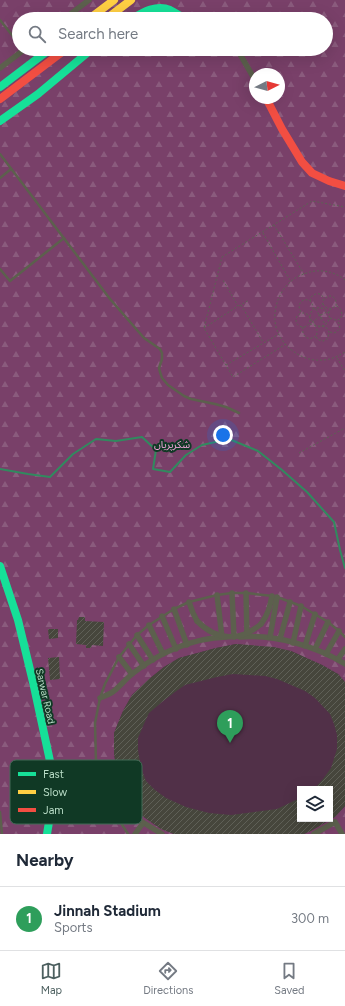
<!DOCTYPE html>
<meta charset="utf-8">
<style>
body{margin:0;font-family:Figtree,"Noto Sans Arabic",sans-serif;background:#f6f6f7;color:#1f2937}
.controls{position:absolute;right:12px;bottom:12px;display:grid;overflow:hidden;border-radius:0px;box-shadow:0 4px 16px #0002}
.controls button{width:36px;height:36px;display:grid;place-items:center;padding:0;border:0;border-bottom:1px solid #e0e1e3;background:#fff;color:#1f2937;font:20px sans-serif}
.compass{position:absolute;left:249px;top:68px;width:36px;height:36px;border-radius:50%;background:#fff;box-shadow:0 4px 16px #0002;rotate:84deg}
.you{position:absolute;left:223px;top:435px;width:14px;height:14px;margin:-10px;border:3px solid #fff;border-radius:50%;background:#1a73e8;box-shadow:0 0 0 6px #1a73e833}
.badge{display:grid;place-items:center;width:26px;height:26px;border-radius:50%;background:#4c5f5f;color:#fff;font-size:13px;font-weight:700}
.pin{position:absolute;translate:-50% -33px;filter:drop-shadow(0 1px 2px #0008)}
.pin::after{content:'';position:absolute;top:21px;width:14px;height:12px;background:inherit;clip-path:polygon(0 0,100% 0,50% 100%)}
.list{margin:0;padding:0;list-style:none}
h2{display:flex;justify-content:space-between;align-items:center;height:52px;margin:0;padding:0 16px;font-size:17px}
h2 small{font-size:13px;font-weight:400;color:#747a83}
.list li{display:grid;grid-template-columns:26px 1fr auto;gap:12px;align-items:center;box-sizing:border-box;height:64px;padding:0 16px;border-top:1px solid #e0e1e3}
.list b{display:block;font-size:15px;white-space:nowrap}
.list p{margin:0;font-size:13px;white-space:nowrap;color:#747a83}
.list em{font-size:13px;font-style:normal;color:#747a83}
.icon{flex:none;width:22px;height:22px;fill:none;stroke:currentColor;stroke-width:2;stroke-linecap:round;stroke-linejoin:round}
.map{position:relative;flex:none;width:345px;height:834px;overflow:hidden}
.search{position:absolute;background:#fff;box-shadow:0 4px 16px #0002;left:12px;right:12px;top:12px;height:44px;display:flex;align-items:center;gap:10px;box-sizing:border-box;padding:0 14px;border-radius:22px;color:#747a83;font-size:15px}
.sheet{height:116px;background:#fff}
nav{display:flex;justify-content:space-around;align-items:center;box-sizing:border-box;height:56px;border-top:1px solid #e0e1e3;background:#fff;font-size:11px;color:#747a83}
nav a{display:grid;justify-items:center;gap:2px}
nav .on{color:#4c5f5f}
.map>svg:first-child{display:block}
.forest{fill:url(#forest-firs);fill-rule:evenodd}
.pitch{fill:#513048;fill-rule:evenodd}
.lines{fill:none;stroke-linecap:round;stroke-linejoin:round}
.stream{stroke:#318a5f;stroke-width:2}
.building{fill:url(#building-hatch);fill-rule:evenodd}
.path{stroke:#5c6254;stroke-width:1;stroke-dasharray:2 2;stroke-linecap:butt}
.lane{stroke:#5c604d;stroke-width:2.5}
.street{stroke:#5c604d;stroke-width:5.5}
.fast{stroke:#16e098;stroke-width:8}
.slow{stroke:#ffcf43;stroke-width:8}
.jam{stroke:#f24e42;stroke-width:8}
.street-bridge{stroke:#5c604d;stroke-width:5.5}
.labels{text-anchor:middle;stroke-width:4;stroke-linejoin:round;paint-order:stroke}
.park-label{font-size:10px;fill:#f8a8df;stroke:#103925}
.street-label{font-size:10px;fill:#badec8;stroke:#103925}
.key{fill:#103925;stroke:#436b56;stroke-width:1}
.key-label{font-size:11px;fill:#badec8}
</style>
<div class="map">
<svg width="345" height="834" viewBox="0 0 345 834">
<defs>
<pattern id="forest-firs" width="22" height="20" patternUnits="userSpaceOnUse"><rect width="22" height="20" fill="#794069"/><path d="M5 1l3.5 6h-7zM16 11l3.5 6h-7z" fill="#8a5b7d"/></pattern>
<pattern id="building-hatch" width="6" height="6" patternUnits="userSpaceOnUse"><rect width="6" height="6" fill="#46463c"/><path d="M-1 1l2-2M0 6l6-6M5 7l2-2" fill="none" stroke="#5f6057"/></pattern>
</defs>
<rect width="100%" height="100%" fill="#193025"/>
<!-- forest -->
<path class="forest" d="M0,0H345V834H0ZM19,19H326V49H19ZM255,74H279V98H255ZM300,789H330V819H300Z"/>
<!-- pitch -->
<path class="pitch" d="M236,644L291,651L322,665L338,674L345,682V806L335,817L312,830L304,834H174L158,827L141,815L126,799L118,777L114,754V733L123,711L132,695L149,679L164,667L179,658L216,648ZM300,789H330V819H300Z"/>
<g class="lines">
<!-- stream -->
<polyline class="stream" points="0,469 28,474 50,477 73,454 96,439 116,441 142,437 156,450 153,469 170,472 186,455 202,445 229,439 258,451 282,470 307,492 334,522 340,550 345,568"/>
</g>
<!-- building -->
<g class="building">
<polygon points="79,617 85,617 85,621 104,622 103,646 92,645 91,648 86,648 86,645 76,644 77,620 78,620"/>
<polygon points="48,629 58,629 58,638 49,639"/>
<path d="M236,644L274,647L291,651L322,665L338,674L345,682V806L335,817L311,831L304,834H174L161,829L141,815L126,799L118,777L114,754V733L123,711L132,695L149,679L164,667L179,658L216,648ZM233,674L265,676L277,679L305,691L315,698L330,714L334,724L337,735V749L331,768L323,779L314,789H330V819H300V798L277,809L231,815L209,813L186,807L166,798L155,790L146,781L141,768L138,750V738L144,724L149,713L162,702L175,692L185,685L217,677Z"/>
<polygon points="59,657 60,679 50,680 48,658"/>
</g>
<g class="lines">
<!-- path -->
<g class="path">
<polyline points="274,225 304,274"/>
<polyline points="263,233 291,282"/>
<path d="M345,280C336,272 321,269 310,272C307,273 304,274 301,275C282,283 271,307 276,327C281,346 302,362 322,360C331,360 338,356 345,352"/>
<path d="M310,301C311,295 315,293 320,294C325,297 325,303 320,306"/>
<path d="M323,304L325,307L330,309L336,306C337,300 334,295 328,296L324,299"/>
<polyline points="241,305 263,342"/>
<polyline points="239,306 249,300"/>
<polyline points="316,309 319,315"/>
<path d="M301,312C293,300 313,293 313,309"/>
<circle cx="303" cy="320" r="7"/>
<polyline points="329,313 329,310 331,309"/>
<polygon points="319,315 321,315 321,318 319,317"/>
<polyline points="321,315 327,312"/>
<polyline points="321,318 325,324"/>
<path d="M330,318C344,326 345,308 336,306"/>
<polyline points="312,322 318,318"/>
<path d="M310,324C313,324 316,326 319,326C322,327 325,325 327,323C337,310 312,300 310,316C310,321 314,322 316,327C318,330 316,335 317,339L319,340L324,341L328,338L329,332L326,327L321,326L317,328"/>
<path d="M303,327C301,336 308,342 316,336"/>
<polyline points="204,328 238,306 223,280"/>
<path d="M330,332L334,333C340,331 342,325 337,321"/>
<polyline points="286,344 233,377 204,328 222,257 312,201 345,207"/>
<polyline points="337,358 345,371"/>
<polyline points="226,365 279,334"/>
<polyline points="299,453 345,428"/>
</g>
<!-- lane -->
<g class="lane">
<polyline points="0,20 19,44"/>
<polyline points="0,154 110,299 144,338 160,349 162,353 162,359 159,368 160,372 162,378 168,385 184,396 191,399 215,404 226,407 239,413"/>
<polyline points="0,178 11,169"/>
<polyline points="0,269 10,281 64,238"/>
<polyline points="277,597 301,606 328,622 339,631 345,637"/>
<polyline points="0,812 2,834"/>
<polyline points="128,834 107,801 96,763 95,723 100,698 105,684 119,657 137,635 149,625 174,609 189,602 217,595 232,593 246,593 273,596"/>
</g>
<!-- street -->
<g class="street">
<polyline points="64,19 89,0"/>
<polyline points="237,49 255,80"/>
<polyline points="0,68 25,49"/>
<polyline points="232,593 234,637"/>
<polyline points="246,593 247,636"/>
<polyline points="217,595 222,637"/>
<polyline points="189,602 193,613 197,621"/>
<polyline points="174,609 187,645"/>
<polyline points="162,616 176,649"/>
<path d="M261,624C268,615 270,606 272,596"/>
<polyline points="149,625 163,654"/>
<polyline points="137,635 153,660"/>
<path d="M240,637C274,634 316,646 345,664"/>
<polyline points="270,637 277,597"/>
<polyline points="280,639 290,602"/>
<polyline points="293,643 301,606"/>
<polyline points="129,644 144,666"/>
<polyline points="305,646 315,614"/>
<polyline points="315,649 328,622"/>
<polyline points="326,654 339,631"/>
<polyline points="119,657 132,674"/>
<polyline points="338,659 345,649"/>
<path d="M100,698C105,696 110,694 114,691C120,686 126,679 132,674C158,653 192,638 226,637"/>
<polyline points="107,801 120,805 139,820 162,834"/>
<polyline points="135,834 143,823"/>
<polyline points="314,834 335,822 342,834"/>
</g>
<!-- fast -->
<g class="fast">
<path d="M132,19C143,12 157,4 170,10C176,13 181,17 187,19"/>
<polyline points="0,87 50,49"/>
<polyline points="0,121 38,94 92,49"/>
<polyline points="0,566 18,620 33,682 53,775 51,810 47,834"/>
</g>
<!-- slow -->
<g class="slow">
<polyline points="89,19 114,0"/>
<polyline points="106,19 131,0"/>
</g>
<!-- jam -->
<g class="jam">
<polyline points="266,98 282,129 302,162 312,173 329,181 345,186"/>
<polyline points="0,99 66,49"/>
</g>
<!-- street-bridge -->
<path class="street-bridge" d="M197,621C217,641 240,642 261,624"/>
</g>
<g class="labels">
<!-- park labels -->
<g class="park-label">
<text x="172" y="448">شکرپریاں</text>
</g>
<!-- street labels -->
<g class="street-label">
<text transform="translate(46 696) rotate(77)" y="4">Sarwar Road</text>
</g>
</g>
<!-- legend -->
<rect x="10" y="760" width="132" height="64" rx="6" class="key"/>
<rect x="18" y="772" width="18" height="4" fill="#16e098"/>
<rect x="18" y="790" width="18" height="4" fill="#ffcf43"/>
<rect x="18" y="808" width="18" height="4" fill="#f24e42"/>
<g class="key-label">
<text x="43" y="778">Fast</text>
<text x="43" y="796">Slow</text>
<text x="43" y="814">Jam</text>
</g>
</svg>
<div class="controls">
<button><svg class="icon" aria-label="layers" viewBox="0 0 24 24"><path d="M12 4l9 5-9 5-9-5zM3 14l9 5 9-5"/></svg></button>
</div>
<svg class="compass" viewBox="-18 -18 36 36"><path d="M0-13l5 13h-10z" fill="#e53935"/><path d="M0 13l5-13h-10z" fill="#747a83"/></svg>
<div class="you"></div>
<div class="pin badge" style="left:230px;top:743px;background:#2e9e5b">1</div>
<div class="search"><svg class="icon" aria-label="search" viewBox="0 0 24 24"><circle cx="10" cy="10" r="6"/><path d="M15 15l6 6"/></svg>Search here</div>
</div>
<section class="sheet">
<h2>Nearby<small></small></h2>
<ul class="list">
<li><span class="badge" style="background:#2e9e5b">1</span><div><b>Jinnah Stadium</b><p>Sports</p></div><em>300 m</em></li>
</ul>
</section>
<nav>
<a class="on"><svg class="icon" aria-label="map" viewBox="0 0 24 24"><path d="M3 6l6-2 6 2 6-2v14l-6 2-6-2-6 2zM9 4v14M15 6v14"/></svg>Map</a>
<a><svg class="icon" aria-label="directions" viewBox="0 0 24 24"><path d="M12 3l9 9-9 9-9-9zM9 14v-3h6M13 9l2 2-2 2"/></svg>Directions</a>
<a><svg class="icon" aria-label="saved" viewBox="0 0 24 24"><path d="M7 4h10v16l-5-4-5 4z"/></svg>Saved</a>
</nav>
